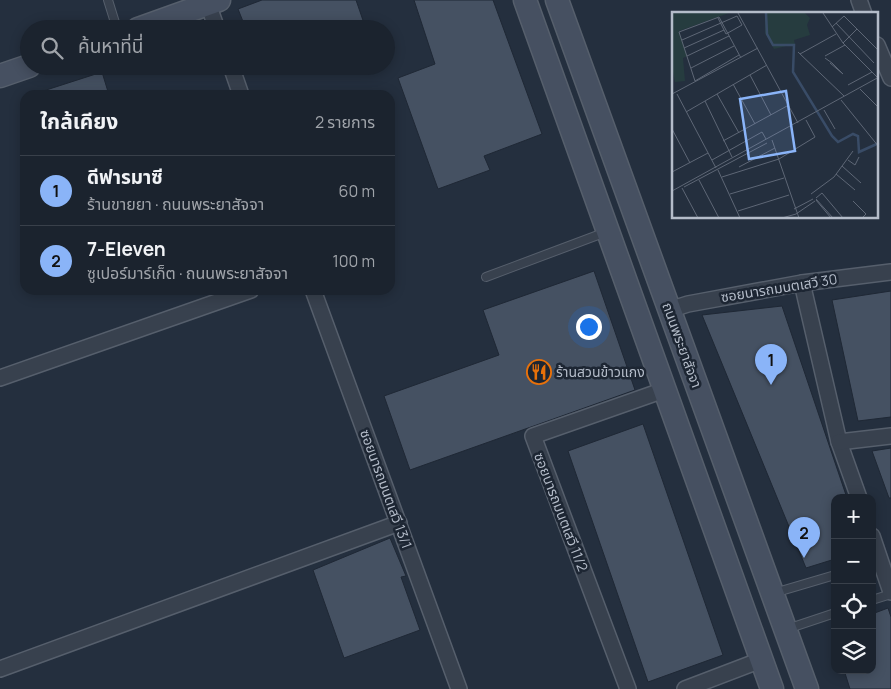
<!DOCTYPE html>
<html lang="th">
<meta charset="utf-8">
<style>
body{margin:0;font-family:Manrope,"Noto Sans Thai",sans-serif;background:#282f3a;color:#f1f3f6}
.controls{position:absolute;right:15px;bottom:15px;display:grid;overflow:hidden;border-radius:10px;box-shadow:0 2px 12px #0003}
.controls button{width:45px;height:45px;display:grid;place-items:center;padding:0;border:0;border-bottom:1px solid #39404a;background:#1b232e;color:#f1f3f6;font:25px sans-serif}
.you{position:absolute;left:588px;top:326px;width:18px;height:18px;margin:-12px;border:4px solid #fff;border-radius:50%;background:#1a73e8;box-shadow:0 0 0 8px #1a73e833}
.badge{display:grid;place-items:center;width:32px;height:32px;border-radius:50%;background:#8ab4f8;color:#111;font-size:16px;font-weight:700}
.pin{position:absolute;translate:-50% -41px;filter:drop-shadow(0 1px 2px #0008)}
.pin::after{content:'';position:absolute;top:26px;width:18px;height:15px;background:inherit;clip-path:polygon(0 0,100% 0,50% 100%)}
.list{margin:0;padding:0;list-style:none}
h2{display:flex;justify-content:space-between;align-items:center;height:65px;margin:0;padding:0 20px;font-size:21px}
h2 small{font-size:16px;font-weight:400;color:#a0a4aa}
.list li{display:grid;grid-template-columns:32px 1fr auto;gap:15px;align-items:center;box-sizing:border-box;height:70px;padding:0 20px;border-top:1px solid #39404a}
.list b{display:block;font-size:19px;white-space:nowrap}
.list p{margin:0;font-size:16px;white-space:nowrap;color:#a0a4aa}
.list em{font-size:16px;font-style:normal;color:#a0a4aa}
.icon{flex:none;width:28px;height:28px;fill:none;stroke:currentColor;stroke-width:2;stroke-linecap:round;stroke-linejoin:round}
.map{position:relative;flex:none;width:891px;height:689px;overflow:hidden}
.search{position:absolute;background:#1b232e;box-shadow:0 2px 12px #0003;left:20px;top:20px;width:375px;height:55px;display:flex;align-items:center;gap:12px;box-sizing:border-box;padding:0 18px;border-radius:28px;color:#a0a4aa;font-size:19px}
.panel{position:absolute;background:#1b232e;box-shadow:0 2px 12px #0003;left:20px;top:90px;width:375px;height:205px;border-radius:15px}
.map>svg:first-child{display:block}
.building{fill:#455162;stroke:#1f2835}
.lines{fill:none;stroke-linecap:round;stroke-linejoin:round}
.lane-casing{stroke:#565f6c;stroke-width:10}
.street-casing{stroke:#565f6c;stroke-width:18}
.secondary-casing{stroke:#565f6c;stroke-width:25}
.lane{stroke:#38414e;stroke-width:8}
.street{stroke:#38414e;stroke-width:15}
.secondary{stroke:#465061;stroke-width:22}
.labels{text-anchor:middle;stroke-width:5;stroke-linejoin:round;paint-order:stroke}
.street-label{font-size:14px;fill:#b4bcc9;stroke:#1d2633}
.poi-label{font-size:14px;fill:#b4bcc9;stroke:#1d2633;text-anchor:start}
.inset-river{fill:none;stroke:#394c67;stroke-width:2.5}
.inset-road{fill:none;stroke:#5e6776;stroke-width:1}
.view{fill:#8ab4f8;fill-opacity:0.15;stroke:#8ab4f8;stroke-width:2.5}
.inset-edge{fill:none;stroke:#b4bcc9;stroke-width:2.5}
</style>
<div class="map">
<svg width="891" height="689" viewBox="0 0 891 689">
<rect width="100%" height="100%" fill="#242f3e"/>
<!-- building -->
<g class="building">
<polygon points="262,0 356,0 366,29 246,29 238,9"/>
<polygon points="414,0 493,0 542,134 484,156 490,170 438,189 398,78 435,64"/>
<polygon points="102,72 109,95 41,95 40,92"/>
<polygon points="594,271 635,390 410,470 384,396 499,355 483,310"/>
<polygon points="891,291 891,417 858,421 832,300"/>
<polygon points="782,306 847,498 835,498 835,559 806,568 702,315"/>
<polygon points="643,424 723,655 648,682 568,451"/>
<polygon points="891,448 891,498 889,498 872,451"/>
<polygon points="390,538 406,576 401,577 420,630 344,658 313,570"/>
<polygon points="888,608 891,617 891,689 850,689 844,670 872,670 872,614"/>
</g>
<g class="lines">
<defs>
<g id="lane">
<polyline points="108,0 117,29"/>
<polyline points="486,277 606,232"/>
<polyline points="774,593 835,575"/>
<polyline points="872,600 891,594"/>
<polyline points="787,629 835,613"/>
</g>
<g id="street">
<polyline points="859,0 864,14"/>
<polyline points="208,4 217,29"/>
<polyline points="877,45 891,78"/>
<polyline points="231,66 241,95"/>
<polyline points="802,283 839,442 859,498"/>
<polyline points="313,290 459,689"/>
<polyline points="669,310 688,304 802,283 891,272"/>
<polyline points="0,378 251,290"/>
<polyline points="839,442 891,436"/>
<polyline points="872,536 891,592"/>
<polyline points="0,669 399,523"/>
<polyline points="628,689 533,436 664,390"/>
<polyline points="685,689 761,660"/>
</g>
<g id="secondary">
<polyline points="525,0 772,689"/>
<polyline points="557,0 807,689"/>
<polyline points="138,29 219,0"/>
<polyline points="0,76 29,66"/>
</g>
</defs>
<!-- lane casing -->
<use href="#lane" class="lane-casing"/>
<!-- street casing -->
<use href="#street" class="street-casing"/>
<!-- secondary casing -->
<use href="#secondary" class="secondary-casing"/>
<!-- lane -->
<use href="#lane" class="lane"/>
<!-- street -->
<use href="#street" class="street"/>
<!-- secondary -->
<use href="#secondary" class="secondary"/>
</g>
<!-- icons -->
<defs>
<symbol id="restaurant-ring" viewBox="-11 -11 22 22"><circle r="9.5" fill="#1d2633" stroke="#e8710a" stroke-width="1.5"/><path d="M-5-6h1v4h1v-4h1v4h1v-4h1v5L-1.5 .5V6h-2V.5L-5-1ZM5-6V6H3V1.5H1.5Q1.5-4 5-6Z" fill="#e8710a"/></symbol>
</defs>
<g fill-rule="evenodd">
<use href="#restaurant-ring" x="525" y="358" width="28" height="28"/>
</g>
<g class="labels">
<!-- street labels -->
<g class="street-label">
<text transform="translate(779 288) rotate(-9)" y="5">ซอยนารถมนตเสวี 30</text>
<text transform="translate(682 345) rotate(70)" y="5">ถนนพระยาสัจจา</text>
<text transform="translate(386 489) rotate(70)" y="5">ซอยนารถมนตเสวี 13/1</text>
<text transform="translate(561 512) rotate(69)" y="5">ซอยนารถมนตเสวี 11/2</text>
</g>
<!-- poi labels -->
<g class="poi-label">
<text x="556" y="377">ร้านสวนข้าวแกง</text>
</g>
</g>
<!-- overview -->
<g transform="translate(672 12)">
<rect width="206" height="206" fill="#242f3e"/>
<path d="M0,1H57L7,19L15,44L11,46L13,69L3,70L0,56ZM93,1H133L138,6L135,13L138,23L122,28L123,32L102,37L93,21Z" fill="#263c3f"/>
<path class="inset-river" d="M94,1L95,22L101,33H122L121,60L160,124L166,130L181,122L186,124L187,140L207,131"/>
<path class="inset-road" d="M66,1L126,111M151,1L171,31L206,66M46,6L54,22M164,11L202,51M160,15L172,4L207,39M10,28L65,4L70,13L54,22M171,31L185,17M12,36L52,18M126,40L172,84M128,42L164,22M67,43L23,69L7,20L47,5L69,46M15,44L57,24M153,44L173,33M153,46L160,51L171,62L158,51M19,56L62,34M78,63L99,103M61,72L83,112M176,73L200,60M188,77L207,96M0,82L86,36M5,82L44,156M45,82L67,121M169,88L207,135M33,89L60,145M152,98L163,117M14,100L95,53M0,117L18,151M100,128L127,206M51,129L115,94M40,148L90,120L94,127M176,148L183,153L187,145M170,154L189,171M67,155L103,136M46,158L68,206M0,160L36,141M164,162L183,178M50,165L107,147L143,125L134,108M27,168L47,206M12,175L95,131M10,176L26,206M0,179L207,65M58,182L112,166M139,182L162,165L181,139M144,186L150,181L171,206M144,187L161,206M144,188L159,206M181,189L194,202L190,206M122,197L141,187M66,199L117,183M110,206L124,202L143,189"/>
<path class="view" d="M114,79L123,139L77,147L68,87Z"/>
<rect width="206" height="206" class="inset-edge"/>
</g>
</svg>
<div class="controls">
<button>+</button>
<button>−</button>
<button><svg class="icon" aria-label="locate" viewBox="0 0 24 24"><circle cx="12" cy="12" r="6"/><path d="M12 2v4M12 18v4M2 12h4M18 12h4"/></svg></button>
<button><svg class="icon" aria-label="layers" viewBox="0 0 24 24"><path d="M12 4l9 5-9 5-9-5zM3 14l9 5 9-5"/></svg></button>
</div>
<div class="you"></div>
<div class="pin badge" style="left:771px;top:385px">1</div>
<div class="pin badge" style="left:804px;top:558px">2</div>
<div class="search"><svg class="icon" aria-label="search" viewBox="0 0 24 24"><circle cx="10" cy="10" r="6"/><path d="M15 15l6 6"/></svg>ค้นหาที่นี่</div>
<section class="panel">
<h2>ใกล้เคียง<small>2 รายการ</small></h2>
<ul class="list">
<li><span class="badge">1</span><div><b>ดีฟารมาซี</b><p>ร้านขายยา · ถนนพระยาสัจจา</p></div><em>60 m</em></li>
<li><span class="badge">2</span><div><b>7-Eleven</b><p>ซูเปอร์มาร์เก็ต · ถนนพระยาสัจจา</p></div><em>100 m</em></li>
</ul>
</section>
</div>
